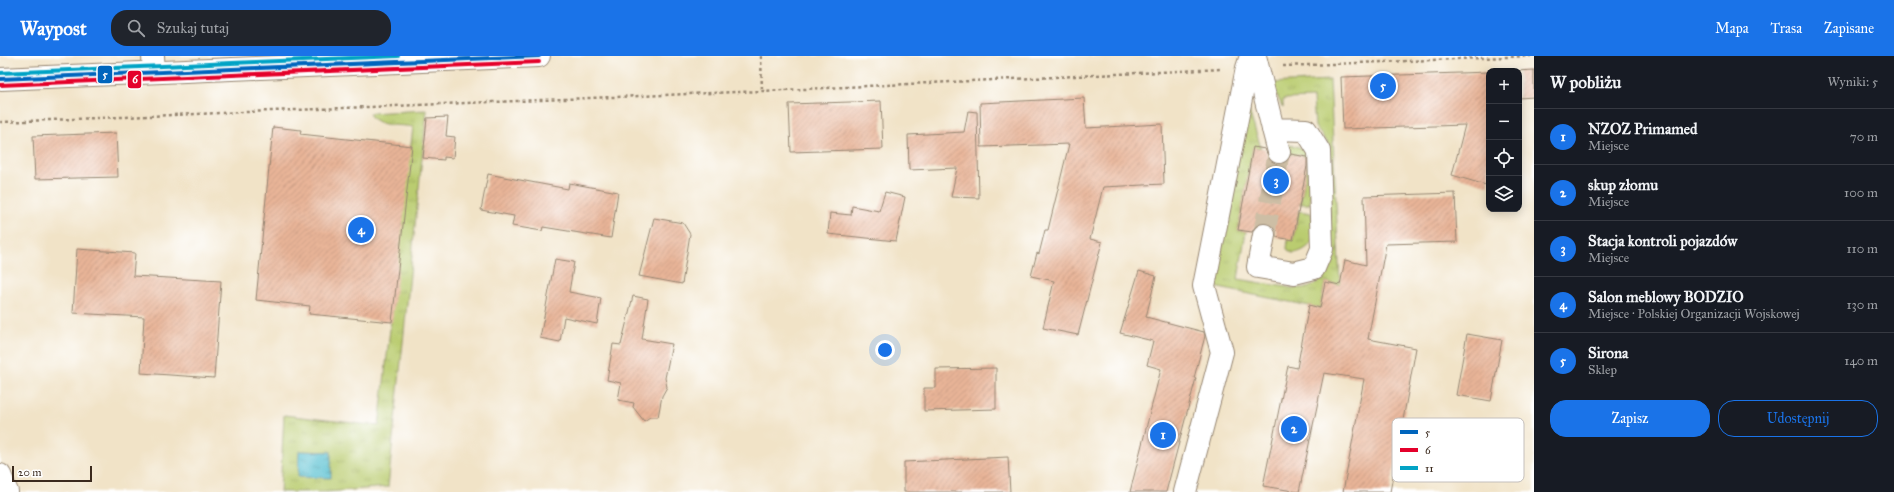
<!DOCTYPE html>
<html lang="pl">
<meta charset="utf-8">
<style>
body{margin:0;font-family:"IM FELL Great Primer",serif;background:#20242c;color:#f1f3f6}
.controls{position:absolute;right:12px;top:12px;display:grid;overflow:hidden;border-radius:8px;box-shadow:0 2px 10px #0003}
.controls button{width:36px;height:36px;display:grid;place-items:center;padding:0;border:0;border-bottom:1px solid #363941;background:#171b24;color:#f1f3f6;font:20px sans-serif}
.scale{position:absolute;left:12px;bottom:10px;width:80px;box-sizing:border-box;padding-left:4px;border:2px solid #3b2a1e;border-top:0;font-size:11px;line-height:14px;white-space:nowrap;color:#3b2a1e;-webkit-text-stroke:3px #fff;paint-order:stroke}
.you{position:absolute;left:885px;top:294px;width:14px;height:14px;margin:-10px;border:3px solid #fff;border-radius:50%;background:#1a73e8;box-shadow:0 0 0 6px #1a73e833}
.badge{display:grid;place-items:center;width:26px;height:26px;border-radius:50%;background:#1a73e8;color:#fff;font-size:13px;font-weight:700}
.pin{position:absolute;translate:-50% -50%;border:2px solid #fff;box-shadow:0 1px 4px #0006}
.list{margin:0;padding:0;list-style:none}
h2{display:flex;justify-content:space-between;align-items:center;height:52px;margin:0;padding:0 16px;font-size:17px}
h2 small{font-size:13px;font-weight:400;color:#9ea1a6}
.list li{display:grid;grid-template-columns:26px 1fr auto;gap:12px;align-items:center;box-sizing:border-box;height:56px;padding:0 16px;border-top:1px solid #363941}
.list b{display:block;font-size:15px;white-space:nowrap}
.list p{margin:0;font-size:13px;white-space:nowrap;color:#9ea1a6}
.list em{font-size:13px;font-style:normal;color:#9ea1a6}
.actions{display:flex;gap:8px;padding:12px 16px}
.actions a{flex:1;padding:9px 0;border:1px solid #1a73e8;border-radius:16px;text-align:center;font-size:14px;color:#1a73e8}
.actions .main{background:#1a73e8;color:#fff}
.icon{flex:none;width:22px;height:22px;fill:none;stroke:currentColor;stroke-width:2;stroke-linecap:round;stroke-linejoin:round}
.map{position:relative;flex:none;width:1534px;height:436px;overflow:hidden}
header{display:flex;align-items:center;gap:24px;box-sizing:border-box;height:56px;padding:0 20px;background:#1a73e8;color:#fff}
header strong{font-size:19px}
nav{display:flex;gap:22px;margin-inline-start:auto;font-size:14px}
.search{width:280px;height:36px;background:#20242c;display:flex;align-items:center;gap:10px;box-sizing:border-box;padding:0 14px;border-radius:16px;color:#9ea1a6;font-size:15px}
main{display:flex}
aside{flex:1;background:#171b24}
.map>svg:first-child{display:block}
.grass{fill:url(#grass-tufts);stroke:#7a7b46}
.water{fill:url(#water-ripples);stroke:#487477}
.building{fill:url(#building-hatch)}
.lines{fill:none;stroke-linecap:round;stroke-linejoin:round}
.minor-tunnel{stroke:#cdbea5;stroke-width:22;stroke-dasharray:22 11;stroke-linecap:butt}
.minor-casing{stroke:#968672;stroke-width:24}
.major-casing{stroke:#968672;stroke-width:24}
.path{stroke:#968672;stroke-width:2.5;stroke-dasharray:3 3;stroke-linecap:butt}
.minor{stroke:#fff;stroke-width:22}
.major{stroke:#fff;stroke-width:22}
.bus-1-casing{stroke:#fff;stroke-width:7}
.bus-2-casing{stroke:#fff;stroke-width:7}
.bus-3-casing{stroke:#fff;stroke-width:7}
.bus-1{stroke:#0065bd;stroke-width:4}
.bus-2{stroke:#e4002b;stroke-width:4}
.bus-3{stroke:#03a3c5;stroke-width:4}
.key{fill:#fff;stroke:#c4bfbc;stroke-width:1}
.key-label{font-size:11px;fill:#3b2a1e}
.line-badge{stroke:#fff;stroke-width:1.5}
.badge-label{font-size:11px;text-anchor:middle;font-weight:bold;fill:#fff}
</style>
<header>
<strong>Waypost</strong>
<div class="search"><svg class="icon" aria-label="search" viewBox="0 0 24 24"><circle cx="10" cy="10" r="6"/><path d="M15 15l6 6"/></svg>Szukaj tutaj</div>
<nav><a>Mapa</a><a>Trasa</a><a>Zapisane</a></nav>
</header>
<main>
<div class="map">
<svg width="1534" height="436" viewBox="0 0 1534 436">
<defs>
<pattern id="grass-tufts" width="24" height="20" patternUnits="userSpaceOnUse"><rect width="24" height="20" fill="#bacc6f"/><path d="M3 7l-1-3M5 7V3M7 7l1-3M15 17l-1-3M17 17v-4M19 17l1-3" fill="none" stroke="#a1af60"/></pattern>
<pattern id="water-ripples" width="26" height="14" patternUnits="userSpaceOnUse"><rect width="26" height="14" fill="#54bfd0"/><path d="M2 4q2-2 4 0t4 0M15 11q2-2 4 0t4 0" fill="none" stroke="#479ba8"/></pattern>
<pattern id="building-hatch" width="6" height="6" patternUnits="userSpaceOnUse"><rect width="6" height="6" fill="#e9b599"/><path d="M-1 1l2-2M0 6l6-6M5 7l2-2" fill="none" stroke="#be937c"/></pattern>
</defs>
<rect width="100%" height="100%" fill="#fff"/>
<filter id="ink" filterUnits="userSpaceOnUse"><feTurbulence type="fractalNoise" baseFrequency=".025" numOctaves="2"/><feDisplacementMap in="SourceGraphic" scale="8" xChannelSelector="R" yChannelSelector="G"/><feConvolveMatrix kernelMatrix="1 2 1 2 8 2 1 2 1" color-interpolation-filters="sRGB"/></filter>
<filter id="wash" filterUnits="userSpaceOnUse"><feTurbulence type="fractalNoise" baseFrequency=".012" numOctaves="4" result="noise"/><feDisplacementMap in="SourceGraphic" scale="16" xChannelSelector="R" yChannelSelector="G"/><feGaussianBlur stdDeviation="0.9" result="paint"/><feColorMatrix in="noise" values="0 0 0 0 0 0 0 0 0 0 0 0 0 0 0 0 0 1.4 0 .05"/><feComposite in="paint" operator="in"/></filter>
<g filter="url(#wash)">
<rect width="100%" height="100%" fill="#f1e3c7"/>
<!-- grass -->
<g class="grass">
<polygon points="1330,24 1340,229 1325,226 1320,252 1214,231 1247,49 1261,92 1253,91 1238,174 1246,175 1238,223 1292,232 1308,232 1318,226 1326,216 1331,191 1327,86 1315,71 1313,42 1283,43 1283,52 1271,27"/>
<path d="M427,54L388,431L327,436H280L284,359L379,370L413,71C400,68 375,72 369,57Z"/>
<path d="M1289,89C1298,90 1306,93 1312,100L1310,148H1300L1309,101L1284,97Z"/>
<path d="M1299,155L1311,157C1312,163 1316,173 1315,179C1313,189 1302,197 1292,197L1287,193L1288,183L1293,184Z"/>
</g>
<!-- water -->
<polygon class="water" points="299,395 331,396 331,422 298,421"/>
<g id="blocks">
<!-- building -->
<g class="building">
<polygon points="1534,14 1534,41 1519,42 1519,15 1516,15"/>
<polygon points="1489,16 1489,130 1452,119 1465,69 1343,73 1341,21"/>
<polygon points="1084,42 1086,72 1162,68 1164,128 1103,131 1090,183 1102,186 1078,279 1043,272 1054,225 1031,220 1037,197 1039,198 1045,174 1048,174 1069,88 981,91 980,47"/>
<polygon points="881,45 883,93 791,96 789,48"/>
<polygon points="968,55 977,56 979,142 951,141 957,112 909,114 908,79 964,76"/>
<polygon points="448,61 446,80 455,81 453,102 444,101 444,104 423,102 427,62"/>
<polygon points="273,71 301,74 300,78 412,90 392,266 309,258 310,250 256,244"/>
<polygon points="116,77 118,121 35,123 33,80"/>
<polygon points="1253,91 1265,93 1270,104 1276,108 1283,108 1287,105 1291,98 1307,101 1307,110 1293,184 1276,181 1276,174 1272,170 1266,167 1260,167 1255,171 1252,176 1238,174"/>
<polygon points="488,118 568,133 569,127 618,136 611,182 543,171 542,175 512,170 514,160 481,154"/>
<polygon points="885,136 905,141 896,185 828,178 830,157 851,159 852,150 879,155"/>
<polygon points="1455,137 1457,186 1386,188 1368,283 1416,292 1390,436 1343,436 1364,323 1324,317 1299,436 1263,430 1288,310 1297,312 1309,249 1320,252 1325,226 1340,229 1345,204 1366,209 1364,140"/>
<polygon points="654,162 683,167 690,178 682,228 639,220"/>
<polygon points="77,193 135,197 133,220 221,225 214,322 141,317 144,261 73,257"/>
<polygon points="555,203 574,206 569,236 601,242 597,268 564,261 560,286 540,282"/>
<polygon points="1139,215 1156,220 1146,261 1204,276 1205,280 1194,322 1196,322 1166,436 1130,436 1161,313 1147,309 1153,285 1120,277"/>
<polygon points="633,240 648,243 642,283 672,288 665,322 667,331 662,340 658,361 650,361 644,365 633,351 634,347 618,344 621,327 607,324 613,288 621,289"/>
<polygon points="1467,278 1502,284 1491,345 1456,339"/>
<polygon points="996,312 996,353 924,355 924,332 936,332 936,313"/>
<polygon points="1008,401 1010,436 904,436 904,406"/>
</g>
</g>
</g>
<g filter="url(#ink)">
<use href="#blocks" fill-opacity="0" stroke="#968672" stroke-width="1"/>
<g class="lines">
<!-- minor-tunnel -->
<polyline class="minor-tunnel" points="1264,179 1279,96"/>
<defs>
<g id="minor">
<polyline points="153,0 154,16"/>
<polyline points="1255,0 1273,73 1306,74 1319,95 1322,193 1314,212 1294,217 1258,211 1264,179"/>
<polyline points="1273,73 1279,96"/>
<polyline points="0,419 7,436"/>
<polyline points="1185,436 1222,296 1204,230 1247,12 1251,0"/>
</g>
<polyline id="major" points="0,23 539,0"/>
</defs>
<!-- minor casing -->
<use href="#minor" class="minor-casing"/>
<!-- major casing -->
<use href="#major" class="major-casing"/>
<!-- path -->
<g class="path">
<polyline points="761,0 762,35"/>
<polyline points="1283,10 1531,0"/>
<polyline points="0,66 762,35 1222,13"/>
</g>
<!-- minor -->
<use href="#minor" class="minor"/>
<!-- major -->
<use href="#major" class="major"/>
<defs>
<polyline id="bus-1" points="0,23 539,0"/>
<polyline id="bus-2" points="0,29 539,6"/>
<polyline id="bus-3" points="0,17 398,0"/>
</defs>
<!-- bus-1 casing -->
<use href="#bus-1" class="bus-1-casing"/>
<!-- bus-2 casing -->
<use href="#bus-2" class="bus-2-casing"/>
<!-- bus-3 casing -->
<use href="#bus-3" class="bus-3-casing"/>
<!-- bus-1 -->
<use href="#bus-1" class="bus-1"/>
<!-- bus-2 -->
<use href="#bus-2" class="bus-2"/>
<!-- bus-3 -->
<use href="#bus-3" class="bus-3"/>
</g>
</g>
<!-- legend -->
<rect x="1392" y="362" width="132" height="64" rx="6" class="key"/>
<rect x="1400" y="374" width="18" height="4" fill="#0065bd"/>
<rect x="1400" y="392" width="18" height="4" fill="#e4002b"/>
<rect x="1400" y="410" width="18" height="4" fill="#03a3c5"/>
<g class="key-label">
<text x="1425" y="380">5</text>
<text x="1425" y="398">6</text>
<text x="1425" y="416">11</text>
</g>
<g class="line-badge">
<rect x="97" y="9" width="16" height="19" rx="4" fill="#0065bd"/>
<rect x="127" y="14" width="15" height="19" rx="4" fill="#e4002b"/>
</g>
<g class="badge-label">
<text x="105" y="22">5</text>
<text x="135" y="27">6</text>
</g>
</svg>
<div class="controls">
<button>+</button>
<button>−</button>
<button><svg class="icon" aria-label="locate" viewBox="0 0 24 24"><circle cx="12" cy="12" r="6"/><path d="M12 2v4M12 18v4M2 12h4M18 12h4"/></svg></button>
<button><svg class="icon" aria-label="layers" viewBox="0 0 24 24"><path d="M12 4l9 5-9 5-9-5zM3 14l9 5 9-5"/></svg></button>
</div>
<div class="scale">20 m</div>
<div class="you"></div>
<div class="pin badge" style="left:1163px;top:379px">1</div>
<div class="pin badge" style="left:1294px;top:373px">2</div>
<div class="pin badge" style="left:1276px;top:125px">3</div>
<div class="pin badge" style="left:361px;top:174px">4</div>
<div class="pin badge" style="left:1383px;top:30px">5</div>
</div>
<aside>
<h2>W pobliżu<small>Wyniki: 5</small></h2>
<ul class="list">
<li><span class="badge">1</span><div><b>NZOZ Primamed</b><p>Miejsce</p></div><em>70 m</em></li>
<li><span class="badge">2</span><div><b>skup złomu</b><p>Miejsce</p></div><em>100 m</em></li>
<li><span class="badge">3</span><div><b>Stacja kontroli pojazdów</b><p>Miejsce</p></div><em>110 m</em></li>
<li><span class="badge">4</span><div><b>Salon meblowy BODZIO</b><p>Miejsce · Polskiej Organizacji Wojskowej</p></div><em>130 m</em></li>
<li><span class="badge">5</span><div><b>Sirona</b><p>Sklep</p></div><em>140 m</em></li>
</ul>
<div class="actions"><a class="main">Zapisz</a><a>Udostępnij</a></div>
</aside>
</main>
